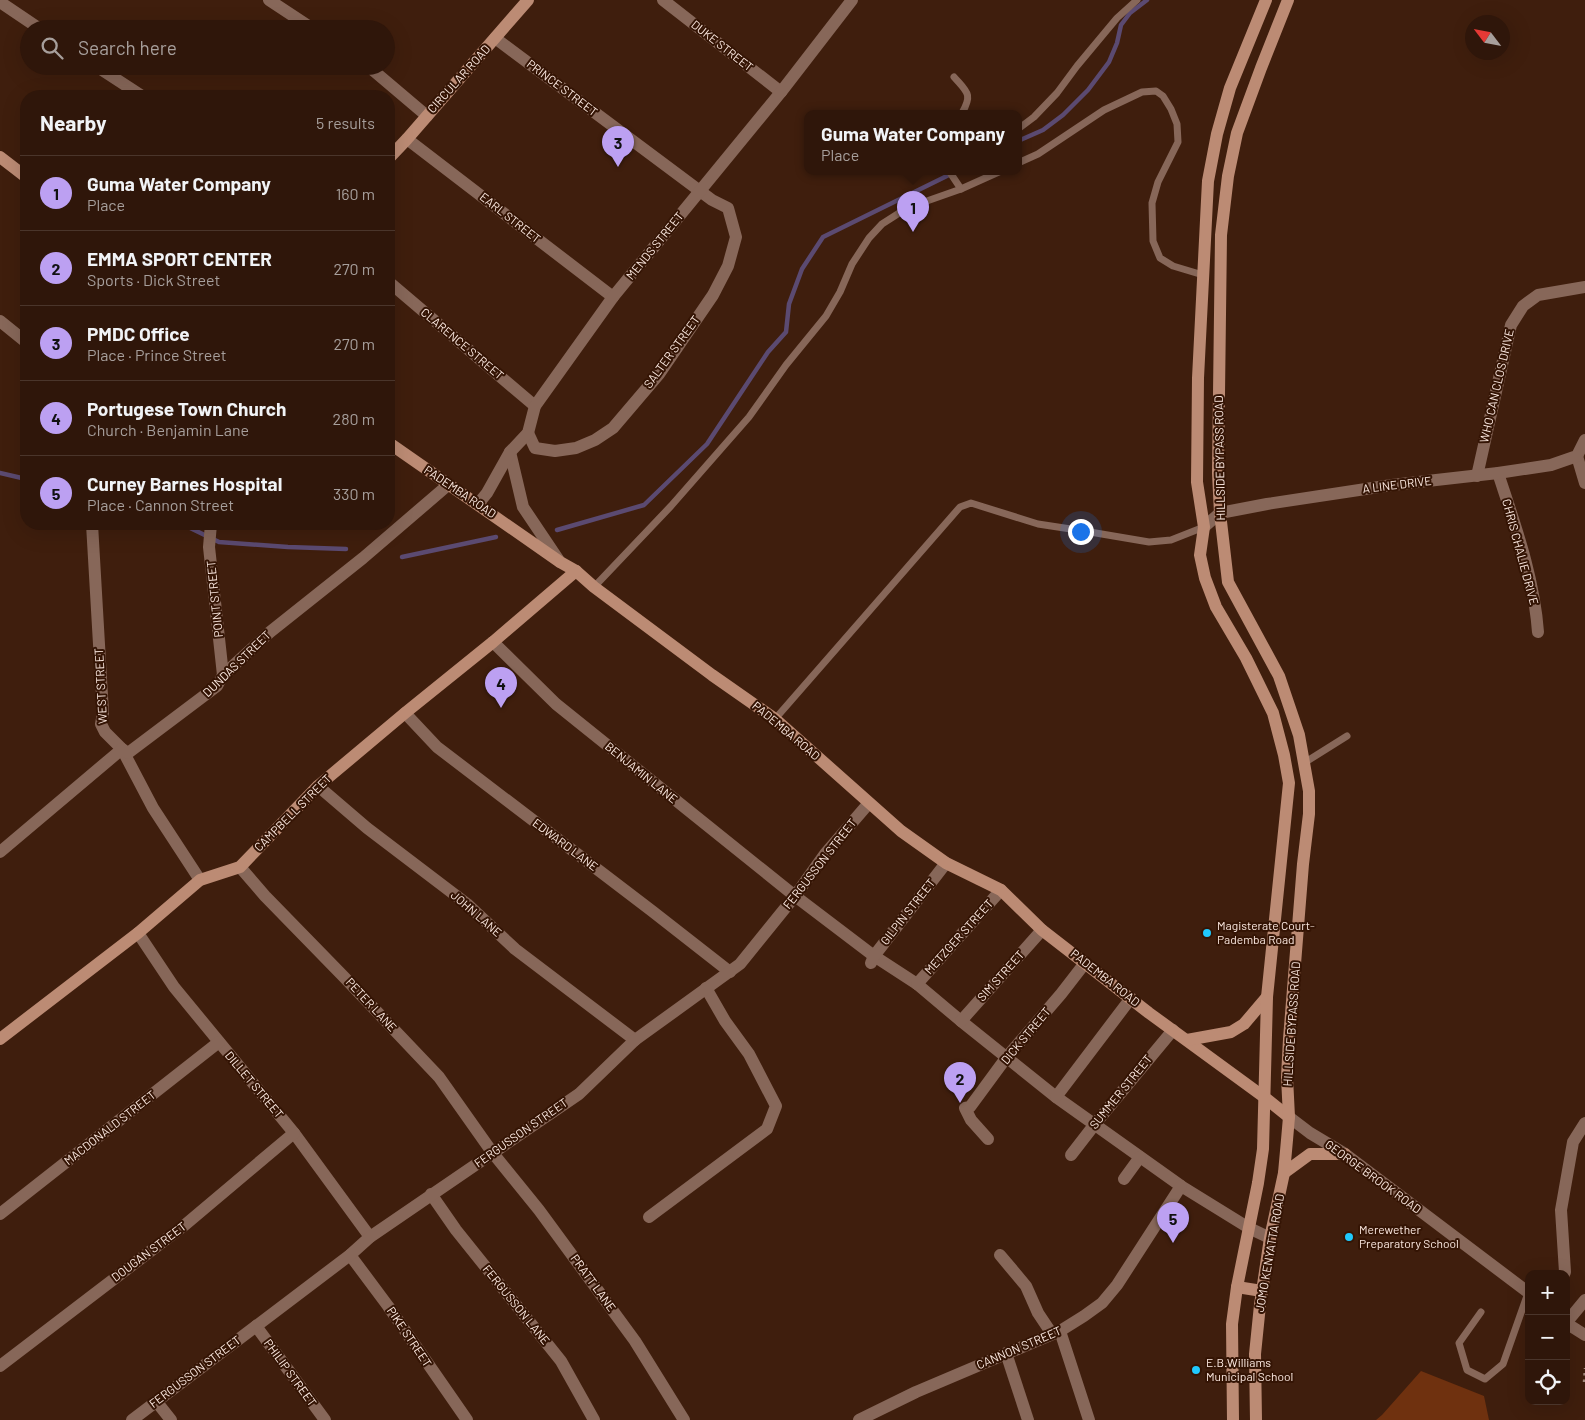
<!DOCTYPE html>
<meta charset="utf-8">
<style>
body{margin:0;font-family:Barlow,sans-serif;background:#371f13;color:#f1f3f6}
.controls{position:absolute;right:15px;bottom:15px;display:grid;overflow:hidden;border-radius:10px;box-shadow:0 5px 20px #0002}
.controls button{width:45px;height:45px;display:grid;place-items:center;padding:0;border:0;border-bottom:1px solid #4a352b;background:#2f160a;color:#f1f3f6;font:25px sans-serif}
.compass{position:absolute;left:1465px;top:15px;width:45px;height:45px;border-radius:50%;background:#2f160a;box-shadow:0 5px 20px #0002;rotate:302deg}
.you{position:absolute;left:1080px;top:531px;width:18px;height:18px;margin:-12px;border:4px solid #fff;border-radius:50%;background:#1a73e8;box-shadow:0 0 0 8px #1a73e833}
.badge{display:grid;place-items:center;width:32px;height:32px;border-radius:50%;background:#bca0f2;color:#111;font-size:16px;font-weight:700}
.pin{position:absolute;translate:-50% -41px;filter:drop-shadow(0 1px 2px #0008)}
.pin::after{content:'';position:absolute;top:26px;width:18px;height:15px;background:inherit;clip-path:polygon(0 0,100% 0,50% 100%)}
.popup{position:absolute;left:804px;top:110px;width:218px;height:65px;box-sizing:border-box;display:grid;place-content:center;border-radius:10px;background:#2f160a;filter:drop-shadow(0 1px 4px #0005);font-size:16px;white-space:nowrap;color:#a79f9c}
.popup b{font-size:19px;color:#f1f3f6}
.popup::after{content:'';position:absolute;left:50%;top:100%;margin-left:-10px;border:10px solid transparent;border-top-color:#2f160a}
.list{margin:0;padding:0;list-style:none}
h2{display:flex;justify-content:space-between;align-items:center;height:65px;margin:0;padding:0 20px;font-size:21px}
h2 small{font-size:16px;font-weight:400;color:#a79f9c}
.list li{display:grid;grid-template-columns:32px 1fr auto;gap:15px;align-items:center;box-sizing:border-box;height:75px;padding:0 20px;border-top:1px solid #4a352b}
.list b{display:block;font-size:19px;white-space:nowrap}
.list p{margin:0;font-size:16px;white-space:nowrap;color:#a79f9c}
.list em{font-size:16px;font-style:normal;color:#a79f9c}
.icon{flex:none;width:28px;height:28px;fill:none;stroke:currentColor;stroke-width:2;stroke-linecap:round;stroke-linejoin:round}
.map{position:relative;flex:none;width:1585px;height:1420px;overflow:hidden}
.search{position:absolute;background:#2f160a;box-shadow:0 5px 20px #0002;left:20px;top:20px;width:375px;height:55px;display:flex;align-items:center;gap:12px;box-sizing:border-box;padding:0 18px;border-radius:28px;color:#a79f9c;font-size:19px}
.panel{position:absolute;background:#2f160a;box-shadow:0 5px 20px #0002;left:20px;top:90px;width:375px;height:440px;border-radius:20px}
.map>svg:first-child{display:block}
.green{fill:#6f310f}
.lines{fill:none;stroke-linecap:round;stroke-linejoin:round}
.stream{stroke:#5b4a71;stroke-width:4.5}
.path{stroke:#a1877a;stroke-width:2.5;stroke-dasharray:2.5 4;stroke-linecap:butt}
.lane{stroke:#876759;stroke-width:7}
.street{stroke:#876759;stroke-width:12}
.secondary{stroke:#bc8b74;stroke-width:12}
.poi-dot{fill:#20c9fd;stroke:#341404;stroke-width:2}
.labels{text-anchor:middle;stroke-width:4;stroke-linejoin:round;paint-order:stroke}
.street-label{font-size:12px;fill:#fce9e1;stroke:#341404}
.poi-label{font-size:12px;fill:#fce9e1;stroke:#341404;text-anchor:start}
</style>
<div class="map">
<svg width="1585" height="1420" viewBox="0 0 1585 1420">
<rect width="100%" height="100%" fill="#3f1e0d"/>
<!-- green -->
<polygon class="green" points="1421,1371 1484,1396 1489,1420 1376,1420 1382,1415"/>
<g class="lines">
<!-- stream -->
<g class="stream">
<polyline points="1018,141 1043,130 1063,115 1088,90 1109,62 1117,43 1121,25 1130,13 1147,0"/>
<polyline points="0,473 26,479"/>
<polyline points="182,524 219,542 288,547 346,549"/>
<polyline points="557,530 644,505 707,444 768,352 786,332 789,304 802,269 823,237 957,171"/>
<polyline points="402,557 496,537"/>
</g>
<!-- path -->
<polyline class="path" points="1584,1382 1585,1368"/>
<!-- lane -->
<g class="lane">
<path d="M954,77C967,92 973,94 962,113"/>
<polyline points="1018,129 1034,117 1057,93 1077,66 1117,18 1137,0"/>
<polyline points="1018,163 1038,154 1104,110 1142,92 1156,91 1163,96 1171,109 1177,124 1178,142 1158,182 1152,203 1153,241 1160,258 1173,266 1203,275"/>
<polyline points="949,171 961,189"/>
<polyline points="594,587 671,506 749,417 786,365 826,316 840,292 852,264 869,238 882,224 907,208 961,189 1001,171"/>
<polyline points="775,719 960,507 971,503 1038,524 1084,531 1149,542 1171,540 1204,527"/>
<polyline points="1304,763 1347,736"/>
<polyline points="1481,1312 1459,1343 1467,1370 1485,1379 1503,1364 1528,1293"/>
</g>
<!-- street -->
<g class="street">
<polyline points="269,0 313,29"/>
<polyline points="663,0 781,92"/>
<polyline points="0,2 40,29"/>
<polyline points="495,38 712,200 728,208 736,237 728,266 713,295 659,374 613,428 595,440 576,448 555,451 535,448 528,433"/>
<polyline points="96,66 142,96"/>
<polyline points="368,66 427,116"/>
<polyline points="407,139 613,297"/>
<polyline points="389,282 535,406"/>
<polyline points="0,321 26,342"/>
<polyline points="510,452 523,507 560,562"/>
<polyline points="1577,456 1585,483"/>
<path d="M1498,473C1515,525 1534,577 1538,632"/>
<polyline points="1477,476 1511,325 1523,306 1538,295 1585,287"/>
<polyline points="478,504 487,493 510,452 528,433 535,406 613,297 781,92 852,0"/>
<polyline points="92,524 103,713 101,724 105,732 122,749 153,808 200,880"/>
<polyline points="211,524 209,547 223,675"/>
<polyline points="1204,527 1220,513 1267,504 1392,485 1498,473 1551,465 1577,456 1585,440"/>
<polyline points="493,642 556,704 795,896 874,956 917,984 961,1021 1056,1097 1181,1186 1249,1228 1270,1238"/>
<polyline points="405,713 437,747 652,911 730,972"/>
<polyline points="318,786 367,828 467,904 515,949 635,1040"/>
<polyline points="0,852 122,749 128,753 217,686 223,675 270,632 363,558 448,485"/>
<polyline points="240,867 265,896 344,977 439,1077 492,1152 539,1210 635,1341 684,1420"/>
<polyline points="138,933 174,987 294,1133 370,1237"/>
<polyline points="871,963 874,956 946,863"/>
<polyline points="917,984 1001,890"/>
<polyline points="961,1021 1042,930"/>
<polyline points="1056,1097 1131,998"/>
<polyline points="1289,1117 1310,1133 1345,1154 1529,1293"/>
<polyline points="988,1139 971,1120 965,1108 970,1107 1006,1058 1061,994 1085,963"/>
<polyline points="1071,1155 1095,1124 1173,1030"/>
<polyline points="1124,1179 1140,1157"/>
<polyline points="431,1194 456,1230 561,1361 594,1420"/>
<polyline points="0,1214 219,1042"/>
<polyline points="649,1217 767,1129 776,1106 749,1054 725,1021 706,988"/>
<polyline points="350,1255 388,1306 467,1420"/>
<polyline points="1000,1255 1026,1286 1038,1313 1052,1334"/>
<polyline points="1564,1274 1565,1272 1561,1210 1573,1142 1585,1123"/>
<polyline points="1566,1323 1585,1300"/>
<polyline points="1566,1323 1585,1335"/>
<polyline points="256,1326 325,1420"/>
<polyline points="1060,1331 1089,1420"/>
<polyline points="1006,1353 1028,1420"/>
<polyline points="0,1366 186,1224 294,1133"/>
<polyline points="156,1401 171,1420"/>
<polyline points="132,1420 350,1255 370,1237 579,1094 635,1040 740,964 795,896 825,854 869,803"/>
<polyline points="859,1420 916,1392 1060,1331 1084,1316 1102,1303 1117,1285 1181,1186"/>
</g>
<!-- secondary -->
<g class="secondary">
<polyline points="0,157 26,177"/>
<polyline points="389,158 407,139 528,0"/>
<polyline points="389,443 560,562 576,571 594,587 712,675 775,719 901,831 946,863 1001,890 1042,930 1149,1013 1264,1097 1289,1117"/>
<polyline points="0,1039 138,933 200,880 240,867 318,786 405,713 493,642 576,571"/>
<polyline points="1187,1040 1231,1032 1244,1024 1267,997"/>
<polyline points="1284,1173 1310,1154 1345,1154"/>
<polyline points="1237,1287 1262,1291"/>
<polyline points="1233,1420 1232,1324 1237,1287 1258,1183 1263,1149 1267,997 1289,783 1284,755 1273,713 1246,658 1216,607 1205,578 1200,555 1204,527 1197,482 1198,378 1208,181 1217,134 1230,88 1266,0"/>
<polyline points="1256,1420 1255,1354 1260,1305 1270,1238 1284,1173 1287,1140 1289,1117 1287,1077 1289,1039 1303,864 1309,814 1309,791 1299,735 1279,676 1228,582 1220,513 1218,473 1221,235 1228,176 1237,133 1261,68 1288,0"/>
</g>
</g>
<!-- markers -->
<g class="poi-dot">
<circle cx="1207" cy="933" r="5"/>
<circle cx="1349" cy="1237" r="5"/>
<circle cx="1196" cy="1370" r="5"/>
</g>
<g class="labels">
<!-- street labels -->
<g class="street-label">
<text transform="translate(722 46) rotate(38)" y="4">DUKE STREET</text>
<text transform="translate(459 79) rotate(-48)" y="4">CIRCULAR ROAD</text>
<text transform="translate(562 88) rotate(37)" y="4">PRINCE STREET</text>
<text transform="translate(510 218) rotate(38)" y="4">EARL STREET</text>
<text transform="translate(655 246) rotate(-51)" y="4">MENDS STREET</text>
<text transform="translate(462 344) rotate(40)" y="4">CLARENCE STREET</text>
<text transform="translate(672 352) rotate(-54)" y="4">SALTER STREET</text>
<text transform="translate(1497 386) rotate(-77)" y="4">WHO CAN CLOS DRIVE</text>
<text transform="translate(1220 458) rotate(-91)" y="4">HILLSIDE BYPASS ROAD</text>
<text transform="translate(1397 485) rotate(-7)" y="4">A LINE DRIVE</text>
<text transform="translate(460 492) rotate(34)" y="4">PADEMBA ROAD</text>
<text transform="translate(1520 552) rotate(75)" y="4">CHRIS CHALIE DRIVE</text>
<text transform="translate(215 599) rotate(-96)" y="4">POINT STREET</text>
<text transform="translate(237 664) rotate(-44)" y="4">DUNDAS STREET</text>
<text transform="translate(101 686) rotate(-93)" y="4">WEST STREET</text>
<text transform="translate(786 731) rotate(40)" y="4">PADEMBA ROAD</text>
<text transform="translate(641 773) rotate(39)" y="4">BENJAMIN LANE</text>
<text transform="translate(293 813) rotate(-45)" y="4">CAMPBELL STREET</text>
<text transform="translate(565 845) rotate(37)" y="4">EDWARD LANE</text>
<text transform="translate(820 864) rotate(-52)" y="4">FERGUSSON STREET</text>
<text transform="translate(908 912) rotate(-52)" y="4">GILPIN STREET</text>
<text transform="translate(476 914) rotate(41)" y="4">JOHN LANE</text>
<text transform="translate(959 937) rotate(-48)" y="4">METZGER STREET</text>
<text transform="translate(1001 976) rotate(-48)" y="4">SIM STREET</text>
<text transform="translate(1105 978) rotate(38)" y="4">PADEMBA ROAD</text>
<text transform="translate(371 1005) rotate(47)" y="4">PETER LANE</text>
<text transform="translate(1292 1024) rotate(-86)" y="4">HILLSIDE BYPASS ROAD</text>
<text transform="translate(1026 1036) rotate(-50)" y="4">DICK STREET</text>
<text transform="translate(254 1085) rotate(50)" y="4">DILLET STREET</text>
<text transform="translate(1121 1092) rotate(-51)" y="4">SUMMER STREET</text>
<text transform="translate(110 1128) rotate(-38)" y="4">MACDONALD STREET</text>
<text transform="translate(521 1133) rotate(-35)" y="4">FERGUSSON STREET</text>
<text transform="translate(1373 1177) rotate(36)" y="4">GEORGE BROOK ROAD</text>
<text transform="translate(149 1252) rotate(-37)" y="4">DOUGAN STREET</text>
<text transform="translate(1270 1253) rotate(-80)" y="4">JOMO KENYATTA ROAD</text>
<text transform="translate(593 1283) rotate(54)" y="4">PRATT LANE</text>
<text transform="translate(516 1305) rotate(51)" y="4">FERGUSSON LANE</text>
<text transform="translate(409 1337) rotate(56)" y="4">PIKE STREET</text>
<text transform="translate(1019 1348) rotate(-23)" y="4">CANNON STREET</text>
<text transform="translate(195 1372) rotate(-37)" y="4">FERGUSSON STREET</text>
<text transform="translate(290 1373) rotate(54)" y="4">PHILIP STREET</text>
</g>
<!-- poi labels -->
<g class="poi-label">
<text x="1217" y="930">Magisterate Court-<tspan x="1217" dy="14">Pademba Road</tspan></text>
<text x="1359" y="1234">Merewether<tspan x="1359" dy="14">Preparatory School</tspan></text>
<text x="1206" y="1367">E.B.Williams<tspan x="1206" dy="14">Municipal School</tspan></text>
</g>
</g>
</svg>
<div class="controls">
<button>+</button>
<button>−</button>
<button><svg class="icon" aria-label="locate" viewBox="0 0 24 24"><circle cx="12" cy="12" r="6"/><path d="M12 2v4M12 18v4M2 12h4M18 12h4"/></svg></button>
</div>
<svg class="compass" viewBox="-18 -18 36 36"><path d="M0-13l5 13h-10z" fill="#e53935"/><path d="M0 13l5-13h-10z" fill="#a79f9c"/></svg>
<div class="you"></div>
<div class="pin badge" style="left:913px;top:232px">1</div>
<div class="popup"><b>Guma Water Company</b>Place</div>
<div class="pin badge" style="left:960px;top:1103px">2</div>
<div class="pin badge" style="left:618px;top:167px">3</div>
<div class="pin badge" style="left:501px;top:708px">4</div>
<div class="pin badge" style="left:1173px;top:1243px">5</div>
<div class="search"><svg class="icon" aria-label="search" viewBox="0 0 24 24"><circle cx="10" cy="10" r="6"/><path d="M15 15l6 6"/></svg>Search here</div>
<section class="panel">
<h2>Nearby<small>5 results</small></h2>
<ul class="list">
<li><span class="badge">1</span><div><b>Guma Water Company</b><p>Place</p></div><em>160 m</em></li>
<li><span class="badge">2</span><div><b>EMMA SPORT CENTER</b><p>Sports · Dick Street</p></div><em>270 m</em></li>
<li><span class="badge">3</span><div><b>PMDC Office</b><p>Place · Prince Street</p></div><em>270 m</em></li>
<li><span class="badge">4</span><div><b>Portugese Town Church</b><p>Church · Benjamin Lane</p></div><em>280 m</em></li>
<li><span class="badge">5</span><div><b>Curney Barnes Hospital</b><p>Place · Cannon Street</p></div><em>330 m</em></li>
</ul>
</section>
</div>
